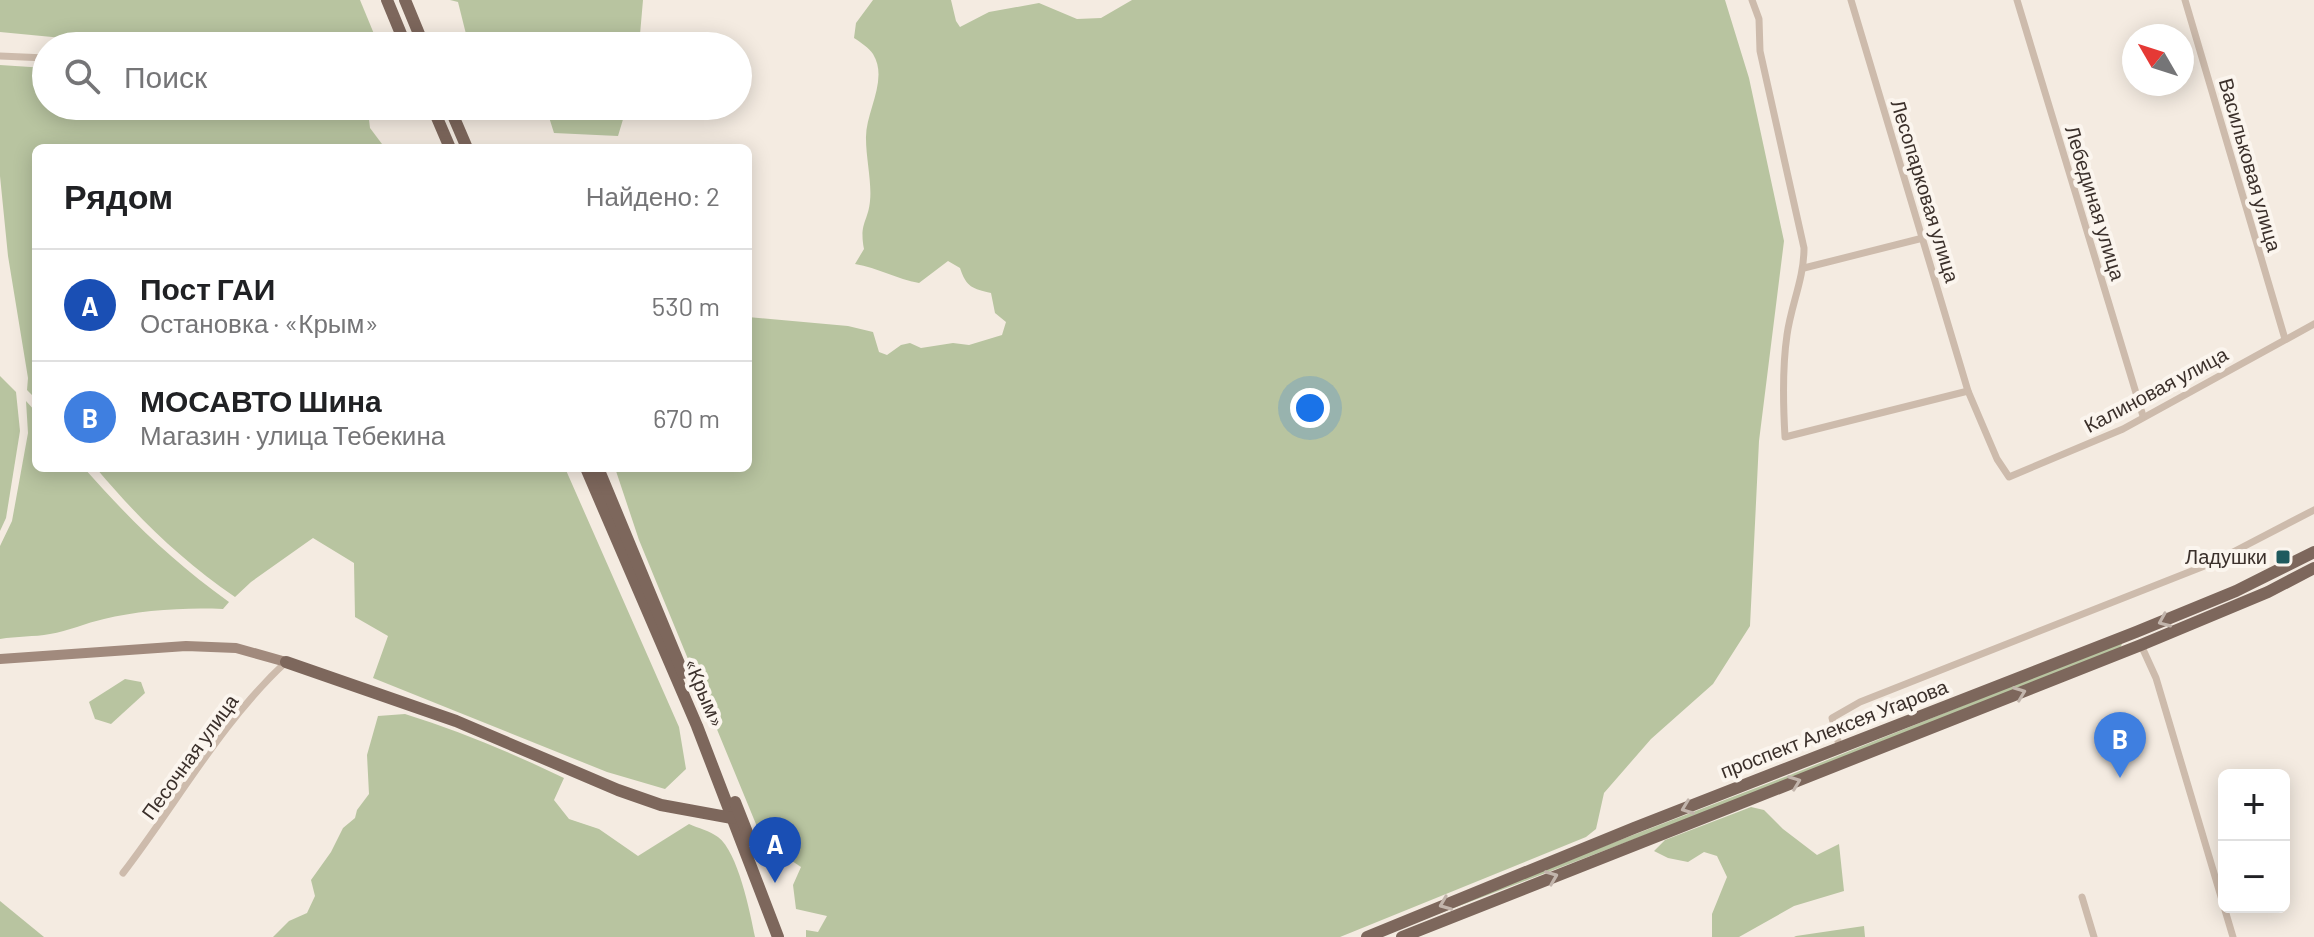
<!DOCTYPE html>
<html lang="ru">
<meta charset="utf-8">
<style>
body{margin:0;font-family:Barlow,sans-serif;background:#f2f2f2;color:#202124}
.controls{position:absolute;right:24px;bottom:24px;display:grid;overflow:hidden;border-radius:12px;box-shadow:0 4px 20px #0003}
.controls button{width:72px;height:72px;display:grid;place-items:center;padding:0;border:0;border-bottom:2px solid #e0e0e0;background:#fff;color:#202124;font:40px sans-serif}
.compass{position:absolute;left:2122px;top:24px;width:72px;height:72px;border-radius:50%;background:#fff;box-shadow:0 4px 20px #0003;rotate:309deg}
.you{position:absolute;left:1310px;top:408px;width:28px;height:28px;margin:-20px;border:6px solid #fff;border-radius:50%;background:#1a73e8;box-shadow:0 0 0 12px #1a73e833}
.badge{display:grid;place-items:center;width:52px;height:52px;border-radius:50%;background:#0b8043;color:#fff;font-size:26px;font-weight:700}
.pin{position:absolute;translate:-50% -66px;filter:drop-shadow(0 2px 4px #0008)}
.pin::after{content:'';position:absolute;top:42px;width:28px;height:24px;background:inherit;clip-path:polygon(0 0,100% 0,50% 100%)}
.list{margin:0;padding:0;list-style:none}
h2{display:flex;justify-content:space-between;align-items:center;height:104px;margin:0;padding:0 32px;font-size:34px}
h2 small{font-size:26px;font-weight:400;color:#757577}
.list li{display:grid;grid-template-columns:52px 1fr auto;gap:24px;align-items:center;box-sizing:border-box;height:112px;padding:0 32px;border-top:2px solid #e0e0e0}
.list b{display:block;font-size:30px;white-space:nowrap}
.list p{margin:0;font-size:26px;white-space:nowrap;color:#757577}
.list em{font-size:26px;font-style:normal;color:#757577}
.icon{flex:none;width:44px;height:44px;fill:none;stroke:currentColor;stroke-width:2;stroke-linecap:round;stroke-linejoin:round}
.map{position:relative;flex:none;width:2314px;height:937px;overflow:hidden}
.search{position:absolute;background:#fff;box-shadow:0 4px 20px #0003;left:32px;top:32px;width:720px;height:88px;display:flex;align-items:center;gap:20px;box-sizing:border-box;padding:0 28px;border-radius:44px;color:#757577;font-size:30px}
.panel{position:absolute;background:#fff;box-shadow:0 4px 20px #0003;left:32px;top:144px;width:720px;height:328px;border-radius:12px}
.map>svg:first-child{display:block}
.green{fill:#b8c4a0}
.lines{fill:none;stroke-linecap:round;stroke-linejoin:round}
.minor{stroke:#cdbbac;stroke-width:7}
.secondary{stroke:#a18a7d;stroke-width:10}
.primary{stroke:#7d675c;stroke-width:12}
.oneway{stroke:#c2b5ac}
.poi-dot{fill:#1f5a5e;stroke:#fbf5ee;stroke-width:3}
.labels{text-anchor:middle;stroke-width:8;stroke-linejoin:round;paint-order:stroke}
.street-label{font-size:20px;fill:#3b302b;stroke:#fbf5ee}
.poi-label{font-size:20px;fill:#3b302b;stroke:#fbf5ee;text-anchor:end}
</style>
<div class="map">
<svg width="2314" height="937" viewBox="0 0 2314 937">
<rect width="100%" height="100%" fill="#f4ebe1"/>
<!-- green -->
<g class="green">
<polygon points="0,0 360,0 379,46 146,46 0,32"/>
<polygon points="450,0 643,0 639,46 469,46 458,2"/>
<path d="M873,0H951L956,21L960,27L989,12L1039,3L1077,19L1101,18L1132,0H1725L1749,78L1784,241L1759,441L1750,626L1713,684L1651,739L1604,793L1596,829L1586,837L1340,937H806V930L818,932L827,916L796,909L793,885L801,867L768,845L758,829L639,540L615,468H748V317L848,326L873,332L879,352L887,355L901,345L910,343L921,348L953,343L969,345L1002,335L1006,322L995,313L991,293C973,289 966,287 960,268L948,261L919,283C897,279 878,268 855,264L864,249C859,223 868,222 870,201C872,183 866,158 866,139C865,112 889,80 873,54C869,48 860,42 854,38L856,23Z"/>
<polygon points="0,65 46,68 46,106 357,106 368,111 370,128 385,148 36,148 36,399 27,390 28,378 8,256 0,176"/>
<polygon points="541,106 627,106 618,136 554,133 548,114"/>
<polygon points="0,376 16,392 20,431 6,518 0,531"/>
<path d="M26,401L36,412V468H84C132,522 171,560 229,602L223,609C188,607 139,610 104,619C86,623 68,631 50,634C34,637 17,636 0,639V546L12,521L28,433Z"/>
<path d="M96,468H565L679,727L686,769L665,789L607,772L373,678L388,636L355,617L354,563L313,538L251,582L235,597C180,559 139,519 96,468Z"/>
<polygon points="2119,643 2122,644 2120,648 1695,816 1438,914 1487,891 1790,775"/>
<polygon points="125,679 141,682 145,693 111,724 95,719 89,702"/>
<path d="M405,714C460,731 512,753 564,778L554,800L569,819L599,829L638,856L689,824C698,828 710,831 718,837C738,852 750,912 755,937H273L289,921L307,913L315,896L311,880L331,852L343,828L355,818L357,810L369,794L367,755L378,716Z"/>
<polygon points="1751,807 1764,810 1783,829 1817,855 1839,844 1844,891 1794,906 1739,937 1712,937 1712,914 1727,877 1717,856 1704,852 1688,862 1668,858 1654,851 1665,840"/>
<polygon points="0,901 44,937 0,937"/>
<polygon points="1864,926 1865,937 1794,937 1796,936"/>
</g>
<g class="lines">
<!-- minor -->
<g class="minor">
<path d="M1752,0L1759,19L1760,51L1804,248C1804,279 1791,305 1787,335C1782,369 1783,403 1785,437L1968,391"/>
<polyline points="1851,0 1968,391 1997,459 2009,477 2123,429 2314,324"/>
<polyline points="2017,0 2143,416"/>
<polyline points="2185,0 2285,339"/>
<polyline points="0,56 46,58"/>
<polyline points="1804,268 1923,238"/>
<polyline points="2141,645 2156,678 2233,937"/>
<polyline points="1840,749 1832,718 1860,702 2212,563 2314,510"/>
<path d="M123,873C177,803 221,722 286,662"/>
<polyline points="2082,897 2094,937"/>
</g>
<!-- secondary -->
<polyline class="secondary" points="0,659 186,646 236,648 286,662"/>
<!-- primary -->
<g class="primary">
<polyline points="387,0 406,46"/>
<polyline points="405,0 424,46"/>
<polyline points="432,106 450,148"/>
<polyline points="449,106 467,148"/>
<polyline points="586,468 697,726 778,937"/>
<polyline points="598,468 683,673"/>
<polyline points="286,662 456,721 618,790 661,805 732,818 737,816"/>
<polyline points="735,802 750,840"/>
<polyline points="1367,937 1634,828 2136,632 2236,591 2314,552"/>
<polyline points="1402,937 2141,645 2268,592 2314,568"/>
</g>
</g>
<!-- one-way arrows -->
<defs><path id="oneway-chevron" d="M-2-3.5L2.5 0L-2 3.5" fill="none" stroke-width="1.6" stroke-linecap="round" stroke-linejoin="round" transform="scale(2)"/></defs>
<g class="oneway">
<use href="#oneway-chevron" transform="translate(2164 621) rotate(157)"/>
<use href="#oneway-chevron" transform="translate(2020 693) rotate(-21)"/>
<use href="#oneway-chevron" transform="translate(1795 782) rotate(-21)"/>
<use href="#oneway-chevron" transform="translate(1687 808) rotate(159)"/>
<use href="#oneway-chevron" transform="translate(1552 877) rotate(-22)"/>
<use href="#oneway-chevron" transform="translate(1445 904) rotate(158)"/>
</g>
<!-- markers -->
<rect class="poi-dot" x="2275" y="549" width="16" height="16" rx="4"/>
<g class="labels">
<!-- street labels -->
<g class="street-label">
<text transform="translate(2250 165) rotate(74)" y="7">Васильковая улица</text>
<text transform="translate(1925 191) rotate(73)" y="7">Лесопарковая улица</text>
<text transform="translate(2095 203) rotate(73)" y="7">Лебединая улица</text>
<text transform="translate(2156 390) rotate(-28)" y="7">Калиновая улица</text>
<text transform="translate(704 693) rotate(67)" y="7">«Крым»</text>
<text transform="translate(1834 729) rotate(-21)" y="7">проспект Алексея Угарова</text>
<text transform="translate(190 757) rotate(-54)" y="7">Песочная улица</text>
</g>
<!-- poi labels -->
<g class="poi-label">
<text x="2267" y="564">Ладушки</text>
</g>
</g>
</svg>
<div class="controls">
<button>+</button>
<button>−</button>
</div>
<svg class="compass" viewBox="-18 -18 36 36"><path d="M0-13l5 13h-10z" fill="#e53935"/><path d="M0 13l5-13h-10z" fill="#757577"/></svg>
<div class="you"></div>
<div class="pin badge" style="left:775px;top:883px;background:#1a4fb4">A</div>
<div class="pin badge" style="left:2120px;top:778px;background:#3f7fe0">B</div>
<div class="search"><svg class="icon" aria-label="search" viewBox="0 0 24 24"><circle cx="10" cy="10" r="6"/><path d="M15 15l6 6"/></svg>Поиск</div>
<section class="panel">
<h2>Рядом<small>Найдено: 2</small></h2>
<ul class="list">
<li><span class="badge" style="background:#1a4fb4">A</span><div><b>Пост ГАИ</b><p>Остановка · «Крым»</p></div><em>530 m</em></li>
<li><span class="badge" style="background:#3f7fe0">B</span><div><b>МОСАВТО Шина</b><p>Магазин · улица Тебекина</p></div><em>670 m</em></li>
</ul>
</section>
</div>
